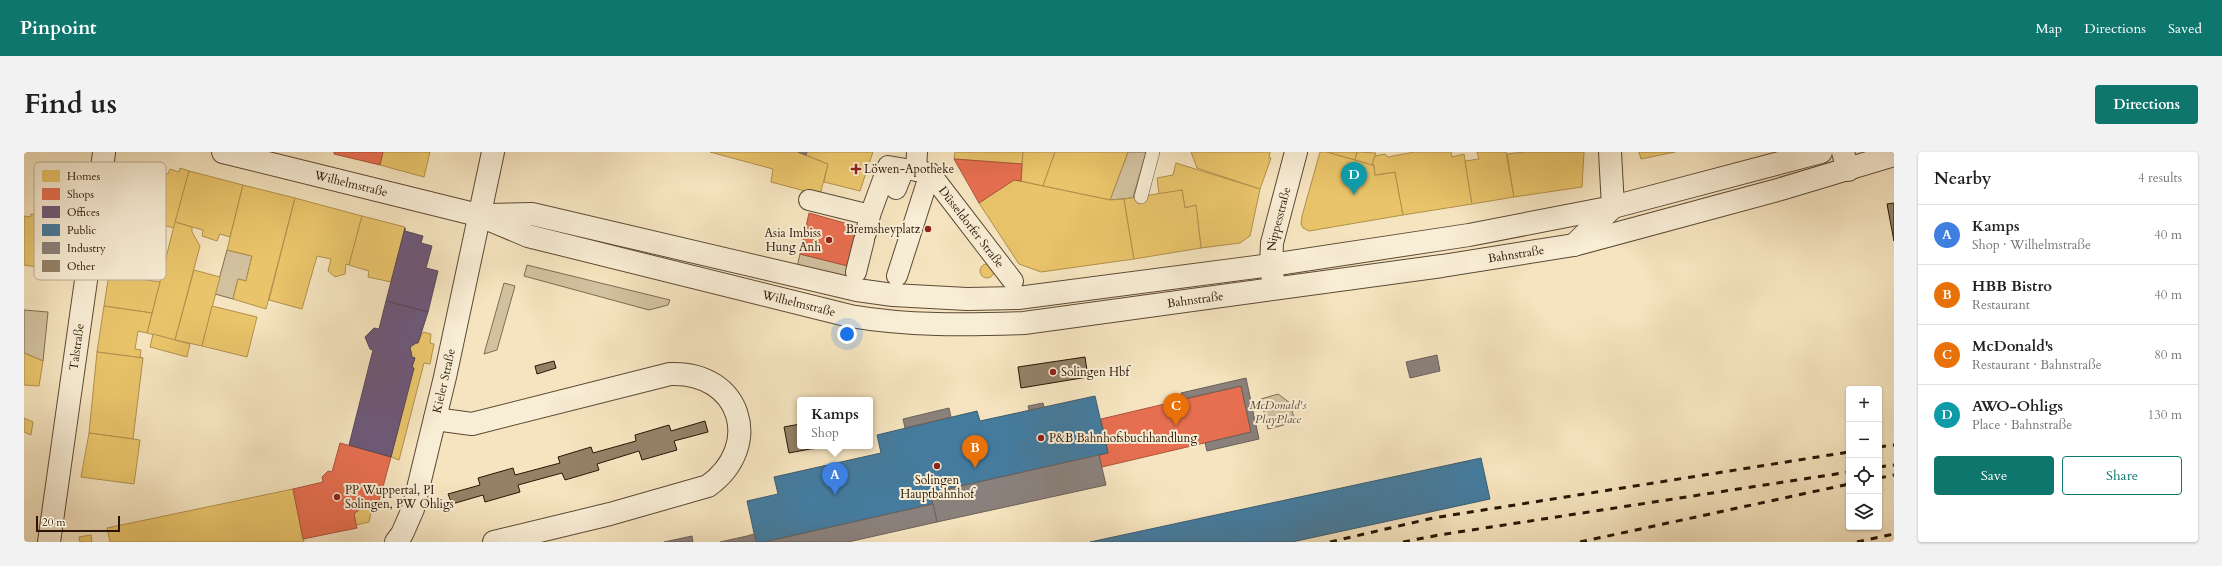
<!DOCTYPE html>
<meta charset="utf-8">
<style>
body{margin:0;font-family:Cardo,serif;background:#f2f2f2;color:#202124}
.controls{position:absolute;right:12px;bottom:12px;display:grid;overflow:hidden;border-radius:4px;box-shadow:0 1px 3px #0004}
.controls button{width:36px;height:36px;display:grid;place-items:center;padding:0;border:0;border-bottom:1px solid #e0e0e0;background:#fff;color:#202124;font:20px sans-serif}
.scale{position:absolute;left:12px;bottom:10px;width:84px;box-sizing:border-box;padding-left:4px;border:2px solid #2a1505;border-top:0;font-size:11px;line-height:14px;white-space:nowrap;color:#2a1505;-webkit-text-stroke:3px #f8edd5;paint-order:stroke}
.you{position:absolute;left:823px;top:182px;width:14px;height:14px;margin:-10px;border:3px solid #fff;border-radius:50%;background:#1a73e8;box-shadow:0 0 0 6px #1a73e833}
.badge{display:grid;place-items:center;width:26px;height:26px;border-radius:50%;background:#0f766e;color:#fff;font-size:13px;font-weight:700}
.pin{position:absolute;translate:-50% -33px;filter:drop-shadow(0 1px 2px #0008)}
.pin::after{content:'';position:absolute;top:21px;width:14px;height:12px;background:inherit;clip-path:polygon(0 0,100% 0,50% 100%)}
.popup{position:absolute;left:773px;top:245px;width:76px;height:52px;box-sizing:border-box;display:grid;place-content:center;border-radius:4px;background:#fff;filter:drop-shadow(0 1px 3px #0005);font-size:13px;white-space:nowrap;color:#757577}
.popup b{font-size:15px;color:#202124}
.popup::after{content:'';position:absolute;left:50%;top:100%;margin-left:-8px;border:8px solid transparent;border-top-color:#fff}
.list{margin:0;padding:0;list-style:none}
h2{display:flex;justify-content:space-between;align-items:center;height:52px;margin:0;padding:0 16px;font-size:17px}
h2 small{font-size:13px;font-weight:400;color:#757577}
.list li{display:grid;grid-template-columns:26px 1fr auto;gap:12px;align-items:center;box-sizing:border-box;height:60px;padding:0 16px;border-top:1px solid #e0e0e0}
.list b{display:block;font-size:15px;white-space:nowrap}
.list p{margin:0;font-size:13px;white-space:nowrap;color:#757577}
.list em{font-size:13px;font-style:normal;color:#757577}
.actions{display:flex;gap:8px;padding:12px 16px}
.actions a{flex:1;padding:9px 0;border:1px solid #0f766e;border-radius:4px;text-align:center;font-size:14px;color:#0f766e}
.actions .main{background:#0f766e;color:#fff}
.icon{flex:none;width:22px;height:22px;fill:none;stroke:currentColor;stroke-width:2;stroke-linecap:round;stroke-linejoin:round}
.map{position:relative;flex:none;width:1870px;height:390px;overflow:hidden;border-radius:4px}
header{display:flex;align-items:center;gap:24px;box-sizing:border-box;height:56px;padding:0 20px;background:#0f766e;color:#fff}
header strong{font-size:19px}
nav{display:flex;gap:22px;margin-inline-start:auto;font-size:14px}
.intro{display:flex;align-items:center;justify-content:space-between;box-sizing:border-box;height:96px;padding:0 24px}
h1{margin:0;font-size:28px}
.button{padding:10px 18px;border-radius:4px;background:#0f766e;color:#fff;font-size:14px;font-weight:700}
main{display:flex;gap:24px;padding:0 24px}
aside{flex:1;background:#fff;border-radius:4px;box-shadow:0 1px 3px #0004}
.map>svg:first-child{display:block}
.green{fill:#d2c19f;stroke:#7e6b52}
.homes{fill:#e9c46a;stroke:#b0904c}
.shops{fill:#e76f51;stroke:#ae543a}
.offices{fill:#6d597a;stroke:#594557}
.public{fill:#457b9d;stroke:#3d5c6f}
.industry{fill:#8a817c;stroke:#6d6158}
.building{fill:#948166;stroke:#2a1505}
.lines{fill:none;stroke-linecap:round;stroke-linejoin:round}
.service-casing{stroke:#5d4934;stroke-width:14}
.pedestrian-casing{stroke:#5d4934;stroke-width:22}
.minor-casing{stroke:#5d4934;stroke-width:24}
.tertiary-casing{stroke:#5d4934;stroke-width:24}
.service{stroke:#f8edd5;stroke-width:13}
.pedestrian{stroke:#f8edd5;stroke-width:20}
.minor{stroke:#f8edd5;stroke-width:22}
.tertiary{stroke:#f8edd5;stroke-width:22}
.rail{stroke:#2a1505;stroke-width:3;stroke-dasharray:7 7;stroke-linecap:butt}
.poi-dot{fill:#8f2418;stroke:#f8edd5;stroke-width:1.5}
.labels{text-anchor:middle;stroke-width:4;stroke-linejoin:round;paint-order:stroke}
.poi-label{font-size:12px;fill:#2a1505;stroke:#f8edd5;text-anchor:start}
.street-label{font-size:12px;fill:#2a1505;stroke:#f8edd5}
.park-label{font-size:12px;font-style:italic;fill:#5c4933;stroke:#f8edd5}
.key{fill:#f8edd5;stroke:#baac97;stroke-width:1}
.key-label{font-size:11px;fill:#2a1505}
</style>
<header>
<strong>Pinpoint</strong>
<nav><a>Map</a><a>Directions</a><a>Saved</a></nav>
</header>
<div class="intro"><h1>Find us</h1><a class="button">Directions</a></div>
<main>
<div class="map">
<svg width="1870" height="390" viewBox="0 0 1870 390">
<rect width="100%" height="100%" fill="#f5e4bf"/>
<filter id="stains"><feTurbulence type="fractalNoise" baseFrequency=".005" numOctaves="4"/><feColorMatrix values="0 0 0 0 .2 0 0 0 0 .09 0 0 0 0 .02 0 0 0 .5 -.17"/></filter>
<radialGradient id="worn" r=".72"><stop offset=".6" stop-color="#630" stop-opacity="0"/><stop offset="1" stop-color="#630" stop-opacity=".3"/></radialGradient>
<!-- green -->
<g class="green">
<polygon points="1104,0 1122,0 1109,46 1086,48"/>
<polygon points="203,98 228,104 222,129 214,127 209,147 191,142"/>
<polygon points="776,102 824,114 822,124 773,115"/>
<polygon points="503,113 646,148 644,153 625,158 500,124"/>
<polygon points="480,131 491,134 473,198 460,202"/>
<polygon points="0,158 24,160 19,209 0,201"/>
<polygon points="1254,242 1266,251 1271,270 1244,277 1237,247"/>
</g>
<!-- homes -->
<g class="homes">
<polygon points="359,0 406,0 400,25 356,13"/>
<polygon points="686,0 774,0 804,12 796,43 747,30 749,17"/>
<polygon points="783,0 849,0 836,39 800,30 804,12 782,3"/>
<polygon points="931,0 999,0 998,12 930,7"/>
<polygon points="999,0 1031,0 1019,34 997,29"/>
<polygon points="1031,0 1104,0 1086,48 1019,34"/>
<polygon points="1167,0 1246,0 1245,6 1247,6 1236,37 1173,16"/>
<polygon points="1296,0 1303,0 1350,13 1351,23 1371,20 1379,63 1285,79 1279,76 1277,72 1278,64"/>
<polygon points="1303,0 1333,0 1331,8"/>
<polygon points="1333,0 1352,1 1348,13 1331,8"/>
<polygon points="1390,0 1427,0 1428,5 1440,2 1448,52 1379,63 1371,20 1351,23 1350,13 1348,13 1351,4 1361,2 1364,5"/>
<polygon points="1453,0 1482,0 1490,45 1448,52 1441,9 1455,7"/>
<polygon points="1500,0 1560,0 1558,35 1490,45 1483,2"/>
<polygon points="1615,0 1651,0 1617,7"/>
<polygon points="115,10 121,15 144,22 146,17 155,20 156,16 165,19 150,76 93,61 106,14"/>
<polygon points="1152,11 1236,37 1226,84 1216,91 1177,96 1172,53 1161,56 1158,38 1135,42 1133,26 1149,23"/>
<polygon points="165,19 219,33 206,85 196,82 193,89 178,84 179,78 151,70"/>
<polygon points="990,28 1086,48 1100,47 1110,107 1017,120 995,112 955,51"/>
<polygon points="219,33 271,46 242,157 209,147 214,127 222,129 228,104 203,98"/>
<polygon points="1158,38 1161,56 1172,53 1177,96 1110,107 1100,47"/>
<polygon points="271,46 338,64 325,113 322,112 321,122 311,125 304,119 307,107 293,104 278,157 245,148"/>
<polygon points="7,62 47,67 40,119 0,113 0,64 6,65"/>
<polygon points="97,62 120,69 115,90 91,87"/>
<polygon points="338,64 381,75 367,130 344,125 345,119 325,113"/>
<polygon points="151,70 168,75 168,80 176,94 151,188 123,181"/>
<circle cx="963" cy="119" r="7"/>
<polygon points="170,118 196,125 178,194 151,188"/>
<polygon points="85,122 136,130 128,161 80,154"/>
<polygon points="80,154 128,161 123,181 114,179 111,197 117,198 116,205 119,206 73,200"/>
<polygon points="188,154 233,165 223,205 178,194"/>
<polygon points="399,180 407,182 406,191 410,192 406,212 400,211 375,308 367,305 390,216 388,215 391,206 388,205 386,195 392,191 394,191"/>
<polygon points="129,182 166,192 163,205 126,195"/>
<polygon points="73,200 119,206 109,287 65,281"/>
<polygon points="0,201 19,209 15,234 0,233"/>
<polygon points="0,266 9,270 7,283 0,280"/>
<polygon points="65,281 116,288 110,332 57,325"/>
<polygon points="269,337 280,390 86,390 83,376"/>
<polygon points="339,354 348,356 345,370 332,373 330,362"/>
<polygon points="67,383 68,390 56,390 55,385"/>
</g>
<!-- shops -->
<g class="shops">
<polygon points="310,0 359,0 356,13 310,2"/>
<polygon points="930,7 998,12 997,29 990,28 955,51"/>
<polygon points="785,61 835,75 824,114 776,102"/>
<polygon points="1217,234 1227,280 1078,315 1075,303 1084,301 1077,267"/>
<polygon points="316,291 367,305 353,357 339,354 330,362 333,376 279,387 269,337 299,330 298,325 304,319 308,320"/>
</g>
<!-- offices -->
<g class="offices">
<polygon points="381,76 381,79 399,84 397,91 408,94 402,116 414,119 404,160 362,149"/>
<polygon points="362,149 404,160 394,191 392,191 386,195 388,205 391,206 388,215 390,216 367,305 325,293 349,198 346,197 341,185 350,176 355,177"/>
</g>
<!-- public -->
<g class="public">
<polygon points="1071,244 1084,301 906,341 909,352 741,390 732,390 723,349 754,342 750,325 857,301 853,283 953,259 956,269"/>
<polygon points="1457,306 1466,347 1268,390 1066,390"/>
</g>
<!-- industry -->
<g class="industry">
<polygon points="774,0 783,0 782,3"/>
<polygon points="1413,203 1416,219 1386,226 1382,210"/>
<polygon points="1222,226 1235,287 1183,299 1181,291 1227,280 1217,234 1159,247 1157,241"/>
<polygon points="1019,251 1020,255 1005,258 1004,254"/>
<polygon points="925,256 927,265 881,276 879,267"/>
<polygon points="1075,303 1082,333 913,370 906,341"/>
<polygon points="909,352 913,370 824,390 741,390"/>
<polygon points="730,382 732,390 696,390 723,384"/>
<polygon points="668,384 669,390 640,390"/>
</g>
<!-- building -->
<g class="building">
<polygon points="1870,51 1870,89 1863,52"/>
<polygon points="1061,205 1064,225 997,236 994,215"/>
<polygon points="530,209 532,216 513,222 511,214"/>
<polygon points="681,269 684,280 650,289 653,298 618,308 615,299 573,312 575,318 541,328 538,321 494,333 496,340 461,350 459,343 428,352 424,342 456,333 454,326 489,316 491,323 536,311 534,305 567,295 569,301 612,289 611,283 645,273 647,279"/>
<polygon points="776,272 776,294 802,294 765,301 760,275"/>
<polygon points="787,294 802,294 788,297"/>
</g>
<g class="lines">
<defs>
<polyline id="service" points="1117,45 1129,0"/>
<g id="pedestrian">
<polyline points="892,19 893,0"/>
<path id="s1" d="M906,21L989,129"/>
<polyline points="872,37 880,17"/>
<polyline points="785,48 846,63 842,81"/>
<polyline points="846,63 864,14 906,21 873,124"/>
<polyline points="832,120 840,88"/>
</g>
<g id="minor">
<polyline points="1819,0 1824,18"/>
<polyline points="1550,93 1589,55 1586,0"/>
<path id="s2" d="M1250,136L1247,113L1248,91L1272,0"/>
<path d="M411,267L448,272L646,222C717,219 740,294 684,334L586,362L470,390"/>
<path id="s3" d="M25,390L80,1"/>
<path id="s4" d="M372,390L378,382L389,357L421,225L469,0"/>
</g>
<g id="tertiary">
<path id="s5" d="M199,0L454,63L504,84L826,164C884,174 941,173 1000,171L1418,114L1550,93L1757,37L1870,3"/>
<polyline points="464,63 508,62 833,138 869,143 943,147 994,146 1247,113 1445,83 1589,55 1797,0"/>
</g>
</defs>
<!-- service casing -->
<use href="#service" class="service-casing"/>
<!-- pedestrian casing -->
<use href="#pedestrian" class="pedestrian-casing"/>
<!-- minor casing -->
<use href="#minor" class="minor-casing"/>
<!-- tertiary casing -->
<use href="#tertiary" class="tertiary-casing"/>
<!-- service -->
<use href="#service" class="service"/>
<!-- pedestrian -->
<use href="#pedestrian" class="pedestrian"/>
<!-- minor -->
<use href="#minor" class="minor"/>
<!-- tertiary -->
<use href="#tertiary" class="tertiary"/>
<!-- rail -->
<g class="rail">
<polyline points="1855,295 1870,293"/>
<polyline points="1855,315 1870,313"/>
<polyline points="1855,326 1870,323"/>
<polyline points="1306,390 1409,366 1825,300"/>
<polyline points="1379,390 1415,383 1825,320"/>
<polyline points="1556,390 1825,332"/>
<polyline points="1833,390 1870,382"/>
</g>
</g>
<!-- markers -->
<g class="poi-dot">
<path d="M830 11h4v4h4v4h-4v4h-4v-4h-4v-4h4z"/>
<circle cx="904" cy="77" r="4"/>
<circle cx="805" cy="88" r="4"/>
<circle cx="1029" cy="220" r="4"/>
<circle cx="1017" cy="286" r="4"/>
<circle cx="913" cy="314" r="4"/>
<circle cx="313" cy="345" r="4"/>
</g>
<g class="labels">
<!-- poi labels -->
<g class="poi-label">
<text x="840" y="21">Löwen-Apotheke</text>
<text x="896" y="81" text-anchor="end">Bremsheyplatz</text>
<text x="797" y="85" text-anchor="end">Asia Imbiss<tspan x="797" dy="14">Hung Anh</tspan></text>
<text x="1037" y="224">Solingen Hbf</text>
<text x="1025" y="290">P&amp;B Bahnhofsbuchhandlung</text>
<text x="913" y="332" text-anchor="middle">Solingen<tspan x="913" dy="14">Hauptbahnhof</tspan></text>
<text x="321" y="342">PP Wuppertal, PI<tspan x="321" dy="14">Solingen, PW Ohligs</tspan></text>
</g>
<!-- street labels -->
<g class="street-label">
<text dy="4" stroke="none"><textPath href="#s5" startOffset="132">Wilhelmstraße</textPath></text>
<text dy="4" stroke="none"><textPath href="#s2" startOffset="70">Nippesstraße</textPath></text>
<text dy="4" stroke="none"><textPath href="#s1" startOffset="68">Düsseldorfer Straße</textPath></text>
<text dy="4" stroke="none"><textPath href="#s5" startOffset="1320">Bahnstraße</textPath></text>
<text dy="4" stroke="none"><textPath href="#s5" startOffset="996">Bahnstraße</textPath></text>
<text dy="4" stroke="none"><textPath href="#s5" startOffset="596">Wilhelmstraße</textPath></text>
<text dy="4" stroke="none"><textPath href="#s3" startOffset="197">Talstraße</textPath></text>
<text dy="4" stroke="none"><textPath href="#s4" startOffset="169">Kieler Straße</textPath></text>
</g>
<!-- park labels -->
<g class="park-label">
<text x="1254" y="257">McDonald's<tspan x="1254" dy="14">PlayPlace</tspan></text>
</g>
</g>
<!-- legend -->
<rect x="10" y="10" width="132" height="118" rx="6" class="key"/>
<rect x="18" y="18" width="18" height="12" fill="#e9c46a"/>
<rect x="18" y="36" width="18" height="12" fill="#e76f51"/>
<rect x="18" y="54" width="18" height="12" fill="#6d597a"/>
<rect x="18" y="72" width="18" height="12" fill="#457b9d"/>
<rect x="18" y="90" width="18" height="12" fill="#8a817c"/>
<rect x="18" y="108" width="18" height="12" fill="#948166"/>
<g class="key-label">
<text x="43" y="28">Homes</text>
<text x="43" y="46">Shops</text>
<text x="43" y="64">Offices</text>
<text x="43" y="82">Public</text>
<text x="43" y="100">Industry</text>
<text x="43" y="118">Other</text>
</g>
<rect width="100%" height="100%" filter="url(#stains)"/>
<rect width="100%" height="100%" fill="url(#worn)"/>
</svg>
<div class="controls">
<button>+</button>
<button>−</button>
<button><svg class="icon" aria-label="locate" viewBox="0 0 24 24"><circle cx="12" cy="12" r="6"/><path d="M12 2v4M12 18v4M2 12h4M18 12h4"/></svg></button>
<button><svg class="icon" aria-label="layers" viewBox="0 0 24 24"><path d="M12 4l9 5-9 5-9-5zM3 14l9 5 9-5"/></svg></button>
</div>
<div class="scale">20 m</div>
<div class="you"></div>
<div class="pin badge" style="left:811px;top:343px;background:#3f7fe0">A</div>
<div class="popup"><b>Kamps</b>Shop</div>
<div class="pin badge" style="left:951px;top:316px;background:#e8710a">B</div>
<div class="pin badge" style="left:1152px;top:274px;background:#e8710a">C</div>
<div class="pin badge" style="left:1330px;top:43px;background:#0f9aa8">D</div>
</div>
<aside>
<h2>Nearby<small>4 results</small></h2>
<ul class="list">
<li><span class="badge" style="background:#3f7fe0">A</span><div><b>Kamps</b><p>Shop · Wilhelmstraße</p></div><em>40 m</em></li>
<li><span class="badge" style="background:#e8710a">B</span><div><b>HBB Bistro</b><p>Restaurant</p></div><em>40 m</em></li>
<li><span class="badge" style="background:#e8710a">C</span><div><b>McDonald's</b><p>Restaurant · Bahnstraße</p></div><em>80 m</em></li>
<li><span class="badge" style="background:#0f9aa8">D</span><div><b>AWO-Ohligs</b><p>Place · Bahnstraße</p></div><em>130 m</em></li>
</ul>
<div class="actions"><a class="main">Save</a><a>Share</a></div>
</aside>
</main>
